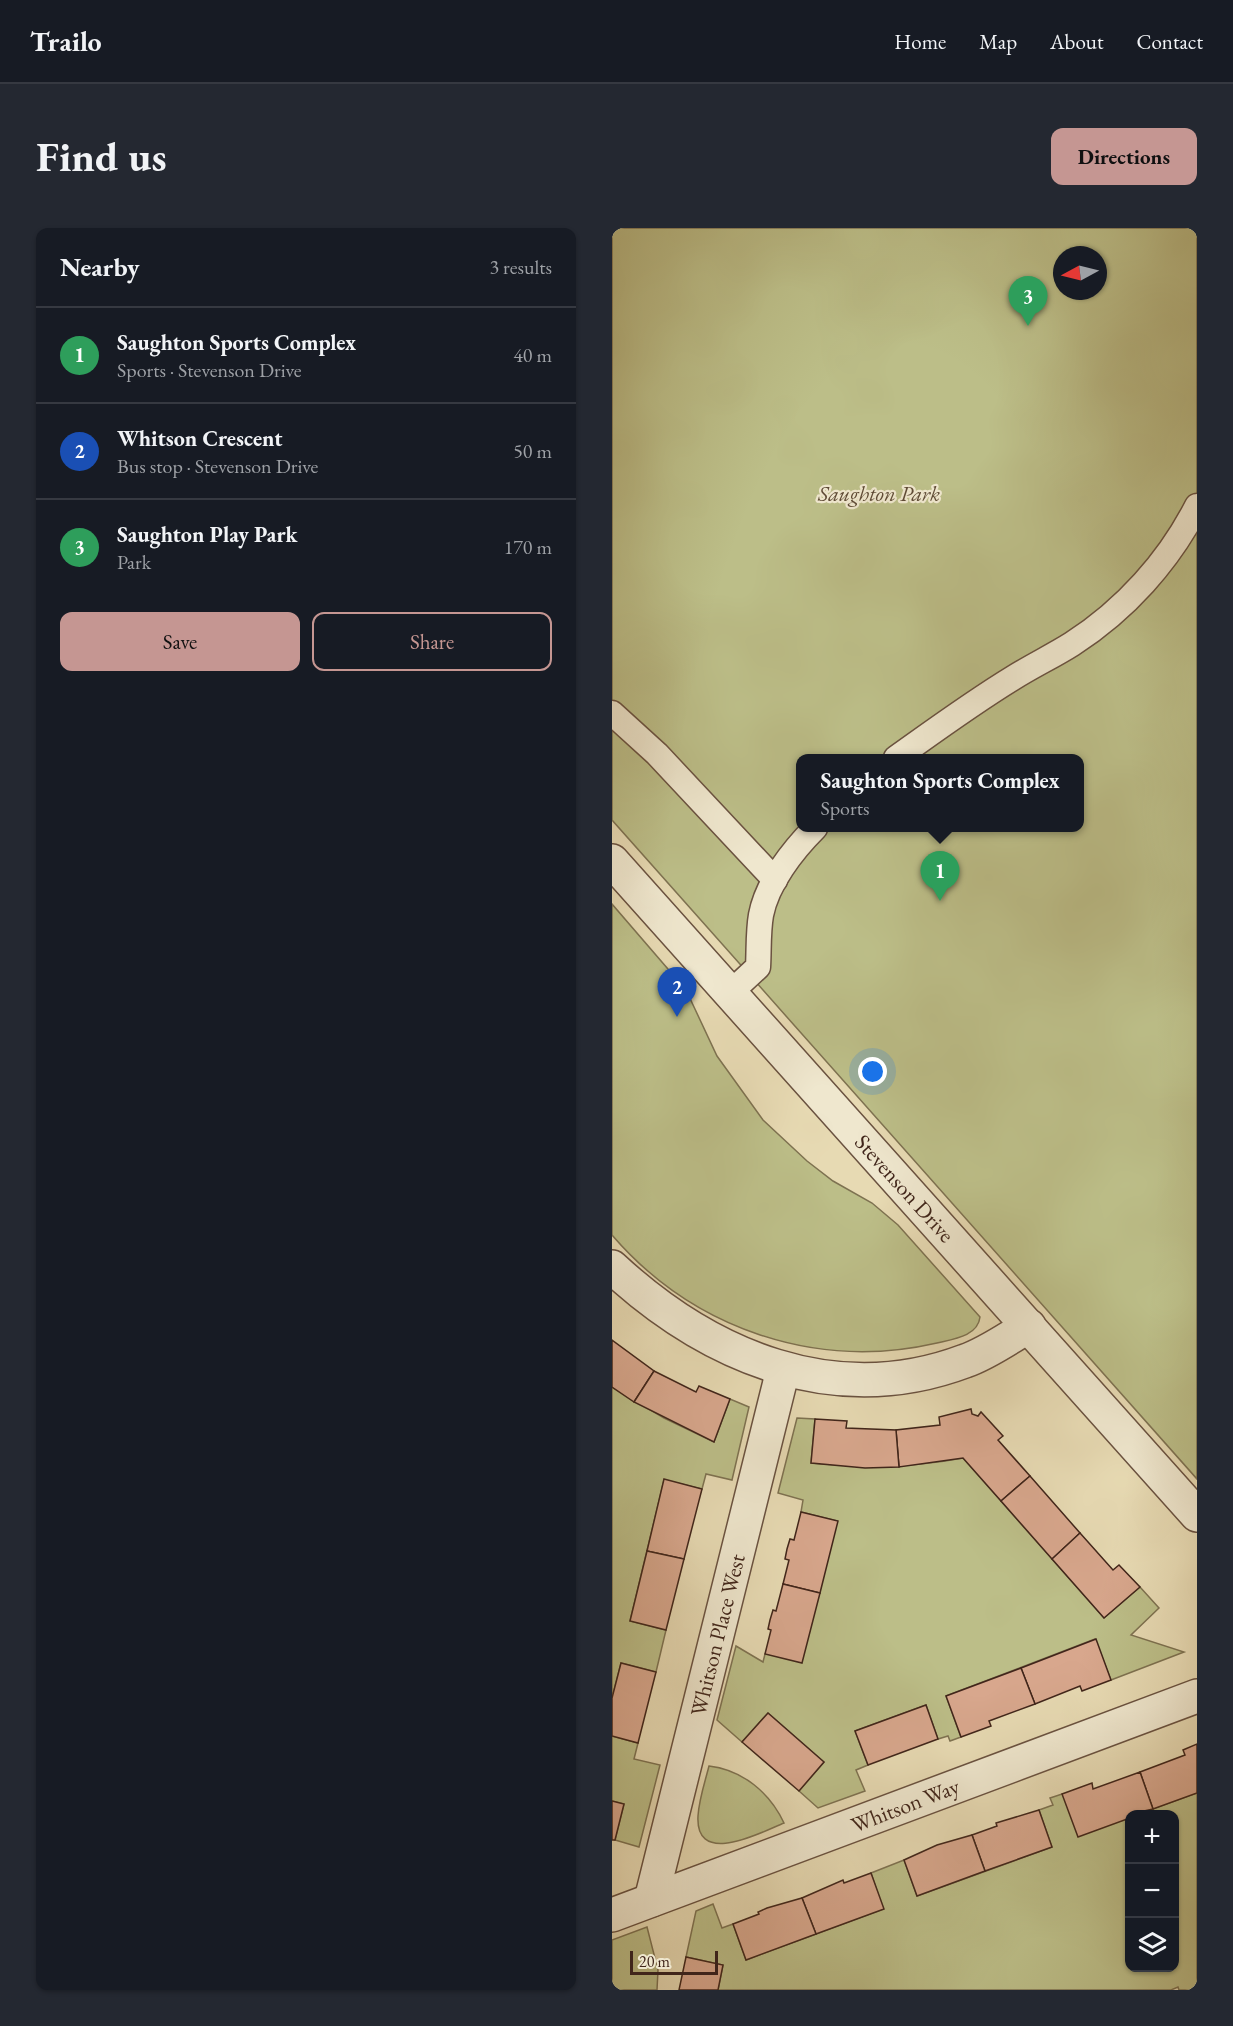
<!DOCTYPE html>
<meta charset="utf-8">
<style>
body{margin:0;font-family:"EB Garamond",serif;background:#242831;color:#f1f3f6}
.controls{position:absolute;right:18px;bottom:18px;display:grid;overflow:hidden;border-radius:12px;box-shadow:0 2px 4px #0004}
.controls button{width:54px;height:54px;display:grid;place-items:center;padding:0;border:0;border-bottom:2px solid #363941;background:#171b24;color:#f1f3f6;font:30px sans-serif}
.compass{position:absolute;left:441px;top:18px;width:54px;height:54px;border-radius:50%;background:#171b24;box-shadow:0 2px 4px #0004;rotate:263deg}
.scale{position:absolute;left:18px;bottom:15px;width:88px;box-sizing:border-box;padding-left:6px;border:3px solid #40251a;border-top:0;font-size:16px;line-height:21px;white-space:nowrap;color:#40251a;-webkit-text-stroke:4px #efe7ce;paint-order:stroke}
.you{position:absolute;left:261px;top:844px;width:21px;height:21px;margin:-15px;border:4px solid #fff;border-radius:50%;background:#1a73e8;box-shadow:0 0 0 9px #1a73e833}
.badge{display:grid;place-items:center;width:39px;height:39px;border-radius:50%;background:#c59692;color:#fff;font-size:20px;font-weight:700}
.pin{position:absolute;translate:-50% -50px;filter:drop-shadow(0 2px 3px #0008)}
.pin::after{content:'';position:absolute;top:32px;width:21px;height:18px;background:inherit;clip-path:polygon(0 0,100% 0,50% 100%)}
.popup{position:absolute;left:184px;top:526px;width:288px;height:78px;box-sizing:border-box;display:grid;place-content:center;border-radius:12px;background:#171b24;filter:drop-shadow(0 2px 4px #0005);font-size:20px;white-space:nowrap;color:#9ea1a6}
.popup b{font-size:22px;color:#f1f3f6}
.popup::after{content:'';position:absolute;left:50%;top:100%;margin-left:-12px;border:12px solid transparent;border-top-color:#171b24}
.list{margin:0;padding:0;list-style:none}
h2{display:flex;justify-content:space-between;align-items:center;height:78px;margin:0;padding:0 24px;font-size:26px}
h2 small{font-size:20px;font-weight:400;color:#9ea1a6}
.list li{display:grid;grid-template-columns:39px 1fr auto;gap:18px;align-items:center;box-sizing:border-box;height:96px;padding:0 24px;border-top:2px solid #363941}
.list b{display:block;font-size:22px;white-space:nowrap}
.list p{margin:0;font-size:20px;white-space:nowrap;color:#9ea1a6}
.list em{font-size:20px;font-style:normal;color:#9ea1a6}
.actions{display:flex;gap:12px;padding:18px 24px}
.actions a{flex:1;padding:14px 0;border:2px solid #c59692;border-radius:12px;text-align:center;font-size:21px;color:#c59692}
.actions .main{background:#c59692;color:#111}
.icon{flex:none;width:33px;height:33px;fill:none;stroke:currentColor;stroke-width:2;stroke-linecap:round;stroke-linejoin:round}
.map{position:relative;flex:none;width:585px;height:1762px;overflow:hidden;border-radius:12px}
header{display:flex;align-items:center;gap:36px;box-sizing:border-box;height:84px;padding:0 30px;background:#171b24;border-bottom:2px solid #363941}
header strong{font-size:28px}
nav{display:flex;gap:33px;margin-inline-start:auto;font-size:21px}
.intro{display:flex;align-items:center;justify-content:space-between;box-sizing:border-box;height:144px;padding:0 36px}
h1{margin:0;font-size:42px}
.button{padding:15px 27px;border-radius:12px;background:#c59692;color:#111;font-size:21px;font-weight:700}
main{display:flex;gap:36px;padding:0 36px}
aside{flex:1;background:#171b24;border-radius:12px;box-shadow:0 2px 4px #0004}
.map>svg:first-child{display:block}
.green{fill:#bcbe88;stroke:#7e7251;stroke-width:1.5;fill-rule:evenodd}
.building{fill:#d8a78d;stroke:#40251a;stroke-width:1.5}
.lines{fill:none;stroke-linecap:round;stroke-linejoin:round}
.pedestrian-casing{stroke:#6a5240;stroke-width:27}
.minor-casing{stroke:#6a5240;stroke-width:36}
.tertiary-casing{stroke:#6a5240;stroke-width:36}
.pedestrian{stroke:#efe7ce;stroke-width:24}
.minor{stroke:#efe7ce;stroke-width:33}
.tertiary{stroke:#efe7ce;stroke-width:33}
.labels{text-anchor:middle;stroke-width:4.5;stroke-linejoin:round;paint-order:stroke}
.park-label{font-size:22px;font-style:italic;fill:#5f4b36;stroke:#efe7ce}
.street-label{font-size:22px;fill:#40251a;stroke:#efe7ce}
</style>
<header>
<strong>Trailo</strong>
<nav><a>Home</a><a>Map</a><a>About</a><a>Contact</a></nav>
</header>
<div class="intro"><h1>Find us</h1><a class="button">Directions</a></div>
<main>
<aside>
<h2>Nearby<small>3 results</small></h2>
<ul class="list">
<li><span class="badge" style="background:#2e9e5b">1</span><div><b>Saughton Sports Complex</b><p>Sports · Stevenson Drive</p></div><em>40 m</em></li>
<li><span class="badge" style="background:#1a4fb4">2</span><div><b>Whitson Crescent</b><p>Bus stop · Stevenson Drive</p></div><em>50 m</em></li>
<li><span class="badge" style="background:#2e9e5b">3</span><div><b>Saughton Play Park</b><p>Park</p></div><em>170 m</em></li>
</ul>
<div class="actions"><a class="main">Save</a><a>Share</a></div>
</aside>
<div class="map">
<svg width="585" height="1762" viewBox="0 0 585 1762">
<rect width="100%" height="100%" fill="#e7dab3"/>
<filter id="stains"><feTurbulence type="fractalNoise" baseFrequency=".00333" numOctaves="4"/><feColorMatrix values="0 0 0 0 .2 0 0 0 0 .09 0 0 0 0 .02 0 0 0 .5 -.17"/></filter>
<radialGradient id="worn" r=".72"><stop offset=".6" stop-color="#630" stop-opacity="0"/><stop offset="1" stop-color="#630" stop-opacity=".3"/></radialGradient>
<!-- green -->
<g class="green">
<path d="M0,0H585V1251L0,592ZM450,27H486V63H450ZM188,530H467V600H188Z"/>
<path d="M0,676L74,762L105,828L151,892L195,933L221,953L260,975L286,997L368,1089C366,1108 342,1111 325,1115C204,1143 81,1101 0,1007Z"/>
<polygon points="0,1159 52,1190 102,1214 118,1171 137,1179 120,1252 94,1246 90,1261 52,1252 18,1393 54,1402 44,1444 9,1435 0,1470"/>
<path d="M185,1190L203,1191L199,1235C251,1240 300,1240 351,1230L492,1390L528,1359L547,1380L519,1407L572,1424L499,1452L483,1411L334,1468L349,1509L338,1513L336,1508L326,1511L314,1477L243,1503L256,1537L244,1542L253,1563L206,1580L187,1563L212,1534L156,1485L130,1514L105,1492L124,1418L151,1434L153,1426L225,1293L189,1284L191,1272L166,1265Z"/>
<polygon points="0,1508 26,1515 22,1531 48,1537 27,1619 3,1612 12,1576 0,1573"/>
<path d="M97,1538C131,1542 158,1565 172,1595C150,1604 83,1640 86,1588C87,1571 93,1554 97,1538Z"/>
<polygon points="585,1565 585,1762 567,1762 566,1759 559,1762 106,1762 111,1737 74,1729 84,1683 101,1676 110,1700 121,1696 134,1732 271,1681 259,1645 292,1632 305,1668 440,1619 427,1582 441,1577 438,1570 450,1566 517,1590 518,1740 562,1740 562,1586 526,1586"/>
<polygon points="35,1699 46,1742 45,1762 0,1762 0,1712"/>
</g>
<!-- building -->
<g class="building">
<polygon points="0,1112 42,1143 22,1174 0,1159"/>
<polygon points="42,1143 84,1164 87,1158 118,1171 102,1214 22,1174"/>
<polygon points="359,1181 360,1186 366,1188 369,1184 391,1208 386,1212 418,1248 389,1273 351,1230 287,1239 284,1202 328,1197 327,1189"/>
<polygon points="203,1191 235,1193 234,1200 284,1202 287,1239 253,1240 199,1235"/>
<polygon points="418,1248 468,1305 440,1331 389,1273"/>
<polygon points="52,1251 90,1261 72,1331 35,1323"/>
<polygon points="189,1284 226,1293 208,1365 171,1356 177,1332 173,1331 175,1321 178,1311 182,1312"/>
<polygon points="468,1305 501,1342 507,1337 528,1359 492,1390 440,1331"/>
<polygon points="35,1323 72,1331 54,1402 18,1393"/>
<polygon points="171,1356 208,1365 190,1435 153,1426 159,1402 156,1401 158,1392 161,1382 164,1383"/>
<polygon points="484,1411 499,1452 470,1463 468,1458 423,1476 409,1440"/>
<polygon points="9,1435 44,1444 26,1515 0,1508 0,1470"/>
<polygon points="409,1440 423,1476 377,1493 379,1498 349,1509 334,1468"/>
<polygon points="314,1477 326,1511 256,1537 243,1503"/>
<polygon points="156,1485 212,1534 187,1563 130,1514"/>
<polygon points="585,1516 585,1565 541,1581 528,1544 573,1527 571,1522"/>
<polygon points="528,1544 541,1581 518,1586 518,1590 466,1609 450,1566 480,1555 481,1561"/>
<polygon points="0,1573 12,1576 3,1612 0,1612"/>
<polygon points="427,1582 440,1619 373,1643 360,1607 385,1598 384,1595"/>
<polygon points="360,1607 373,1643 305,1668 292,1632 325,1617"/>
<polygon points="259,1645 272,1681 204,1706 190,1670 231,1652 232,1655"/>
<polygon points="190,1670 204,1706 134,1732 121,1696 147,1686 146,1684 155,1680"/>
<polygon points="74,1729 111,1737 106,1762 67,1762"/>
</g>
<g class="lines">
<defs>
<g id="pedestrian">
<polyline points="0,485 45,526 163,652"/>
<path d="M284,530C322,503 360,475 401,450C420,438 441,428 460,416C513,382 557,333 585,278"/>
<path d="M118,765L146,739C147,723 146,704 149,687C155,655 181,622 203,600"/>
</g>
<g id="minor">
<path d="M0,1039C97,1129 223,1182 353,1133C376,1125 396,1110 417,1098"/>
<polyline points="39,1672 171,1142"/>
<polyline points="0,1687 585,1468"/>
</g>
<polyline id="tertiary" points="0,633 585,1287"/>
</defs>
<!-- pedestrian casing -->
<use href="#pedestrian" class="pedestrian-casing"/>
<!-- minor casing -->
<use href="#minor" class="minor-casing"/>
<!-- tertiary casing -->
<use href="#tertiary" class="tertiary-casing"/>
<!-- pedestrian -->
<use href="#pedestrian" class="pedestrian"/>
<!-- minor -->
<use href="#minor" class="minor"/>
<!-- tertiary -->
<use href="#tertiary" class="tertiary"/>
</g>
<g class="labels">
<!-- park labels -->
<g class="park-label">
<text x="267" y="273">Saughton Park</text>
</g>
<!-- street labels -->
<g class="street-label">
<text transform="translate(293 960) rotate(48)" y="8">Stevenson Drive</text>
<text transform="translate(105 1407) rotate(-76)" y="8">Whitson Place West</text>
<text transform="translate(293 1577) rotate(-21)" y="8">Whitson Way</text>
</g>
</g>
<rect width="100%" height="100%" filter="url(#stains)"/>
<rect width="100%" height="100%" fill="url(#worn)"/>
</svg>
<div class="controls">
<button>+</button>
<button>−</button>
<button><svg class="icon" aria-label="layers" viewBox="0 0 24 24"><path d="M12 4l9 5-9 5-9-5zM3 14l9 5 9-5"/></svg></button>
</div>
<svg class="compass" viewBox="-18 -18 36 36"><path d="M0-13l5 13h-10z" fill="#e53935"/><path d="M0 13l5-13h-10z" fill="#9ea1a6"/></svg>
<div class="scale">20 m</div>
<div class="you"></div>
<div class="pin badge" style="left:328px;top:673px;background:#2e9e5b">1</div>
<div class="popup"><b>Saughton Sports Complex</b>Sports</div>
<div class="pin badge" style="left:65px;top:789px;background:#1a4fb4">2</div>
<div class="pin badge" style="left:416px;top:98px;background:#2e9e5b">3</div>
</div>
</main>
